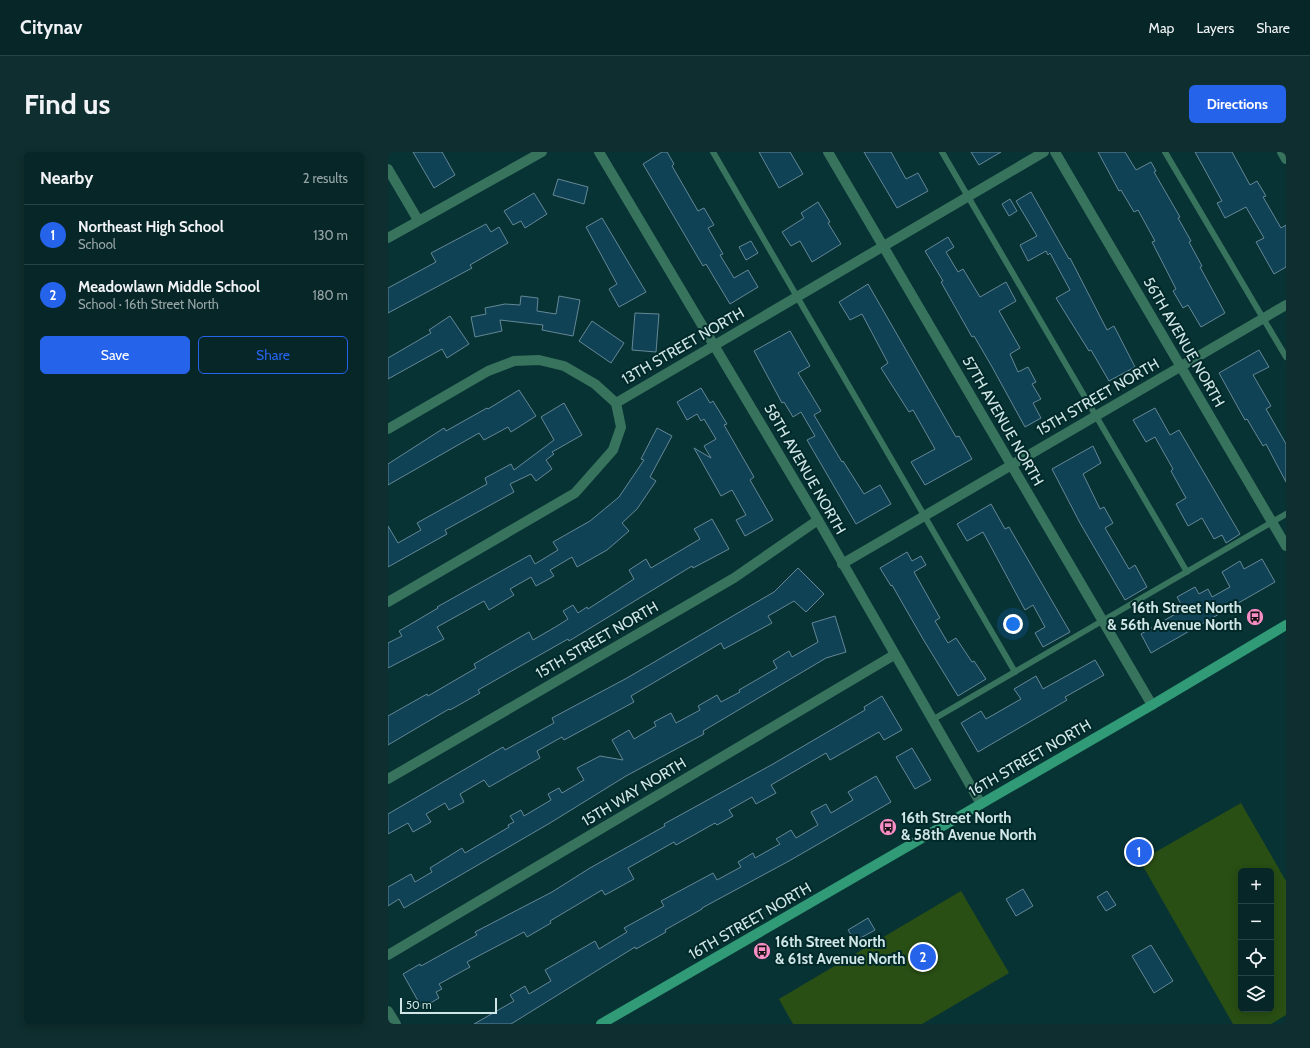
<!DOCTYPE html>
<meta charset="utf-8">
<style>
body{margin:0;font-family:Cabin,sans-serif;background:#0f2e2f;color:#f1f3f6}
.controls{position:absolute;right:12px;bottom:12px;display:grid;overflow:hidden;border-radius:6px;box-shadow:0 2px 10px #0003}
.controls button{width:36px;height:36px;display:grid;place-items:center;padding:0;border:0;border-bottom:1px solid #274344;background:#062627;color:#f1f3f6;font:20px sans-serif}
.scale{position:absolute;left:12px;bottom:10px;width:97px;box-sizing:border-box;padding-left:4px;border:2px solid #d0e5e5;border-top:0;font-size:11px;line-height:14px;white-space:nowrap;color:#d0e5e5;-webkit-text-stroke:3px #00292a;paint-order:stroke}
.you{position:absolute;left:625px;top:472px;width:14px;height:14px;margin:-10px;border:3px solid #fff;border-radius:50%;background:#1a73e8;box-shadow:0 0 0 6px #1a73e833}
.badge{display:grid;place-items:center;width:26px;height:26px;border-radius:50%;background:#2563eb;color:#fff;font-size:13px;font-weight:700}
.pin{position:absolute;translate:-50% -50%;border:2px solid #fff;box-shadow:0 1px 4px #0006}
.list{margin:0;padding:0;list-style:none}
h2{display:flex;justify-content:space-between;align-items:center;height:52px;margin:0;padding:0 16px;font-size:17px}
h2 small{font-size:13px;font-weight:400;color:#98a5a7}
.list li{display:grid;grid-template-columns:26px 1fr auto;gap:12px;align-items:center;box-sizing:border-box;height:60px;padding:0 16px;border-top:1px solid #274344}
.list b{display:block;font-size:15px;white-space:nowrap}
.list p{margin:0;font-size:13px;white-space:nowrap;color:#98a5a7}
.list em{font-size:13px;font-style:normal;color:#98a5a7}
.actions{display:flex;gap:8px;padding:12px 16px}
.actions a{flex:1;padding:9px 0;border:1px solid #2563eb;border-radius:6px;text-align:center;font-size:14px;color:#2563eb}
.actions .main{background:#2563eb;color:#fff}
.icon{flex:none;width:22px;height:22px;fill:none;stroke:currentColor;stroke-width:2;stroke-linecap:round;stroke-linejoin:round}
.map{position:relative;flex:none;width:898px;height:872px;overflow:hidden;border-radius:6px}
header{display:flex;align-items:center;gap:24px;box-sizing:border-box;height:56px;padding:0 20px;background:#062627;border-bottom:1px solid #274344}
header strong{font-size:19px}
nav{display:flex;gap:22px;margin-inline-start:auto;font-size:14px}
.intro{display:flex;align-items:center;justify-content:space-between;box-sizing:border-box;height:96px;padding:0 24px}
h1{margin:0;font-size:28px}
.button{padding:10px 18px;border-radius:6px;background:#2563eb;color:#fff;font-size:14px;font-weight:700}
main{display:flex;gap:24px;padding:0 24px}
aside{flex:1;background:#062627;border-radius:6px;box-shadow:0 2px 10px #0003}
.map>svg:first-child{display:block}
.green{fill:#294f14;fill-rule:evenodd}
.building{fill:#0f4255;stroke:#658797}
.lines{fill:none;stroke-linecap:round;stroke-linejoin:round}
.lane{stroke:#38735d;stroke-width:6}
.street{stroke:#38735d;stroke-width:10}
.secondary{stroke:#319b77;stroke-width:10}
.labels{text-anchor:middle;stroke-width:4;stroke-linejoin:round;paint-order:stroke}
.street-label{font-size:15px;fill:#d0e5e5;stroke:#00292a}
.poi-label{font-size:15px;font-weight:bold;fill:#d0e5e5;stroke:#00292a;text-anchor:start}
</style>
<header>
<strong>Citynav</strong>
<nav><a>Map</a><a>Layers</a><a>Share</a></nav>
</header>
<div class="intro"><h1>Find us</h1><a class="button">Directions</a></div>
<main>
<aside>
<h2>Nearby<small>2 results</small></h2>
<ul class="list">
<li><span class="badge">1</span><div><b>Northeast High School</b><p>School</p></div><em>130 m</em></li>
<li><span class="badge">2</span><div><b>Meadowlawn Middle School</b><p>School · 16th Street North</p></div><em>180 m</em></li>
</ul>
<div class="actions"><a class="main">Save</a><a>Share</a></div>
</aside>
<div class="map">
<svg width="898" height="872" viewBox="0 0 898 872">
<rect width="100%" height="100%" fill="#083334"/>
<!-- green -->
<g class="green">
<path d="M853,651L898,729V863L883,872H845L752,709ZM853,719H883V857H853Z"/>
<polygon points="573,739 621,821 534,872 405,872 391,847"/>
</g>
<!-- building -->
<g class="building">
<polygon points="25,0 54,0 67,23 46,36"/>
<polygon points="274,0 279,0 286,12 284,14 310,59 316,56 326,73 320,76 335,102 332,103 346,126 360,118 370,135 342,152 318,112 315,114 255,12"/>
<polygon points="371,0 402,0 415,22 391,36"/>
<polygon points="476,0 503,0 518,27 530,21 540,39 509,56"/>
<polygon points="583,0 613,0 591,13"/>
<polygon points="710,0 737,0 748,18 763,10 768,19 766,20 792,65 790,66 803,89 801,90 814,114 812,115 837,161 813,175 800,153 795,156 785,139 788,137 764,90 767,89 750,58 746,60 733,38 731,39"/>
<polygon points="807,0 844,0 862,33 869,29 878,44 875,45 893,76 898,73 898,115 886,122 868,90 876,86 858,55 837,66 829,51 834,49"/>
<polygon points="170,27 200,35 196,52 165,43"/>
<polygon points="643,40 681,107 682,106 719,178 726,174 747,215 721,229 703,198 701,199 668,146 682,138 662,101 660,103 658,99 640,109 632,93 649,84 628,49"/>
<polygon points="146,41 159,62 137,76 133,69 125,73 116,59"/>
<polygon points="622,47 629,59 621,64 614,52"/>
<polygon points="430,50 442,70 440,71 453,92 424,110 412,89 403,94 394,80 416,66 413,61"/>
<polygon points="214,66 258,140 231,155 221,137 229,132 198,75"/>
<polygon points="98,72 103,80 111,75 120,91 82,113 84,116 0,161 0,136 48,110 43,101"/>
<polygon points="560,85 566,95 558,100 570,120 575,117 592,145 618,130 628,149 611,159 632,196 622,202 630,220 640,215 648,230 644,232 653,247 645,251 653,266 637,275 603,213 586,184 584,185 553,130 555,129 537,99"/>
<polygon points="363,89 370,101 358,108 351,95"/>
<polygon points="480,132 568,285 571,284 584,307 537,333 523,310 547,297 525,258 521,260 493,216 500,211 474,162 462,168 451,150"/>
<polygon points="133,144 150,146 149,159 168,162 171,144 192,148 185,184 154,178 155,173 112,168 114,179 87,185 83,165 98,162 97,156 117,152 132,153"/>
<polygon points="247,161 271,162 268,200 244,198"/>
<polygon points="62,164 81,192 59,206 54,197 0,227 0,206 43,181 41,178"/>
<polygon points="204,169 236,191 223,211 191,189"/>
<polygon points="402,179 422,214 410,221 433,259 426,263 454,310 455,309 476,342 492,333 503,352 468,372 419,288 427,284 413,260 405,265 396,250 394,251 366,199"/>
<polygon points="871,198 881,215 865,223 883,254 878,257 898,292 898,330 878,292 875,294 859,267 857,268 831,221"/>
<polygon points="313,236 322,251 325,249 339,272 336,273 366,325 362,328 385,368 357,384 348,368 358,363 344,338 333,344 306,296 323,306 316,294 328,287 316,267 313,269 309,262 299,268 289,250"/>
<polygon points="131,238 148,264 123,280 120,275 96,288 91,281 0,333 0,312 56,276 58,279 99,256 100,257"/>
<polygon points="176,251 194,283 164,300 166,302 158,308 164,317 148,329 143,322 122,332 126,340 57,378 59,382 0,415 0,374 10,391 33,378 29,371 99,332 97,326 123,312 126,318 166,288 153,265"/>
<polygon points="767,256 782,283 791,278 852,382 838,391 834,383 826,387 814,366 800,374 788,352 798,346 783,319 785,317 767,285 758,290 745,268"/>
<polygon points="269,276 284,284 262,325 268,329 249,357 234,371 241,379 219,398 189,415 184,405 162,418 166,424 148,434 143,425 122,437 126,443 101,458 96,449 49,475 56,487 0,516 0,491 14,484 11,479 50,456 49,455 142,403 147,412 170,398 165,390 202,369 231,345 256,308 253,307"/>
<polygon points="705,294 713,311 695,322 712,357 716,355 725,371 717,376 741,417 747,413 759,435 737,448 692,371 664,317"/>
<polygon points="603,352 617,377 621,375 682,480 655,495 647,481 657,475 645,453 637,458 595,380 579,389 569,372"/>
<polygon points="324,367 341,397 305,416 304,414 181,489 180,487 90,538 92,541 62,558 61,557 0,593 0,564 39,542 40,544 88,516 86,512 141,480 145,488 169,474 180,467 175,459 185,453 190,461 199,455 200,457 246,427 241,418 258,407 263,416 312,387 306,377"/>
<polygon points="519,400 524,409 533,404 538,413 526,420 552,466 547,469 560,491 568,486 584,510 586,509 598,527 570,544 535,487 504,433 503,434 492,416"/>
<polygon points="874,407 887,430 763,501 753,482 796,457 789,445 807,435 811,442 820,437 824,445 842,435 834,420 852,409 856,417"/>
<polygon points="410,416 436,442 418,460 406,449 380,464 384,471 336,497 333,491 243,544 246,550 176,588 174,585 149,599 152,606 101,635 96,628 72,642 76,650 61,658 57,651 38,662 43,670 25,680 20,671 0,682 0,662 115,595 117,598 166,571 164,566 239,526 355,458 386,440"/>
<polygon points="447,464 458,500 438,506 315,579 316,582 238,624 162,671 16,756 11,747 0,754 0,735 23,722 27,730 44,720 42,716 74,696 77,701 121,675 120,673 126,670 122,664 133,658 136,664 163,648 160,642 171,636 174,641 196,628 189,616 212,604 235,608 224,588 241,578 246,587 268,574 266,570 283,561 288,571 312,558 310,554 329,543 333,550 352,540 351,538 389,516 385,509 401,499 404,505 430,490 424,471"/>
<polygon points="707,508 716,523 677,545 679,548 590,600 573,571 593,559 598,567 633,547 626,537 648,524 655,537"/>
<polygon points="494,544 514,578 496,588 491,580 442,608 438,601 383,633 388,641 368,652 364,645 341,658 345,664 329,673 327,671 288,693 286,690 240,716 246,727 217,743 214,738 162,769 163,771 139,785 136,780 79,810 82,815 51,832 54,837 48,840 51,846 34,856 15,822 32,812 33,814 89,783 87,780 164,740 202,716 277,674 276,672 385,612 477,558 476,555"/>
<polygon points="524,596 543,628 527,637 508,605"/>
<polygon points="488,624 503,650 401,709 314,756 314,757 277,778 278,780 248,797 247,795 123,872 86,872 126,849 122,843 137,834 141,842 163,829 157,818 207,789 211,797 239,780 236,776 276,754 273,749 325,721 329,728 353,715 350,710 365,701 367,706 392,692 388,687 403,678 408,686 430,673 423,660 438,652 443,661 465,648 460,640"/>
<polygon points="635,737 645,754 628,764 618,747"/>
<polygon points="719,739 728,753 718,759 709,745"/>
<polygon points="480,766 487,778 467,789 460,778"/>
<polygon points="763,793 785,829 766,841 744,804"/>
</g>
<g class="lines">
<!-- lane -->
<g class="lane">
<polyline points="325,0 627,520"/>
<polyline points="554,0 799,420"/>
<polyline points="777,0 898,205"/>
<polyline points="544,568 898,362"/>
</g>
<!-- street -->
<g class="street">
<polyline points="211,0 430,368 593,652"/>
<polyline points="440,0 764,553"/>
<polyline points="667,0 898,394"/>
<polyline points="894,0 898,7"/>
<polyline points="0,17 30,68"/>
<polyline points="0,86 154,0"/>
<polyline points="0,277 100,219 126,209 151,208 176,214 207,232 228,251"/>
<polyline points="454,412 898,153"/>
<polyline points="0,450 187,341 225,298 233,275 228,251 656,0"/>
<polyline points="0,627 346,426 430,368"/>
<polyline points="0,803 506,503"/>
<polyline points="0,859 8,872"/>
</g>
<!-- secondary -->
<polyline class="secondary" points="213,872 764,553 898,473"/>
</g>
<!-- icons -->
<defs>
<symbol id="bus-disc" viewBox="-11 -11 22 22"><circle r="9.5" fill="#fa8fc7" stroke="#00292a"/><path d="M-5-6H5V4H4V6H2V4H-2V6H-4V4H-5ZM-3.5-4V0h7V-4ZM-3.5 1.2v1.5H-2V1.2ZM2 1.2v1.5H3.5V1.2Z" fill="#111"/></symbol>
</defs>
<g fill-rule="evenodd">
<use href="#bus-disc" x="857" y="455" width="20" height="20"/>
<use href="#bus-disc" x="490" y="665" width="20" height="20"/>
<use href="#bus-disc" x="364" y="789" width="20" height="20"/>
</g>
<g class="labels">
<!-- street labels -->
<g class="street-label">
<text transform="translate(796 190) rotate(60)" y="5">56TH AVENUE NORTH</text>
<text transform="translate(295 194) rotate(-30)" y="5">13TH STREET NORTH</text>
<text transform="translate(710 245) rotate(-30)" y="5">15TH STREET NORTH</text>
<text transform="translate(615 269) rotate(60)" y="5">57TH AVENUE NORTH</text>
<text transform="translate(417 317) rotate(60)" y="5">58TH AVENUE NORTH</text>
<text transform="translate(209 488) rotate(-30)" y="5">15TH STREET NORTH</text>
<text transform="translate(642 606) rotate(-30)" y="5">16TH STREET NORTH</text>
<text transform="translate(246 640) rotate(-31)" y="5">15TH WAY NORTH</text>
<text transform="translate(362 769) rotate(-30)" y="5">16TH STREET NORTH</text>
</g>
<!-- poi labels -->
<g class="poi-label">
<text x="854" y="461" text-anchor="end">16th Street North<tspan x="854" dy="17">&amp; 56th Avenue North</tspan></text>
<text x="513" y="671">16th Street North<tspan x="513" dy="17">&amp; 58th Avenue North</tspan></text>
<text x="387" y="795">16th Street North<tspan x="387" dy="17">&amp; 61st Avenue North</tspan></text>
</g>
</g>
</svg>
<div class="controls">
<button>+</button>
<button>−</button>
<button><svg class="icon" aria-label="locate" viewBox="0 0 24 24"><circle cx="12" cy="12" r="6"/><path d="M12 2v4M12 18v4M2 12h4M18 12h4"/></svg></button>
<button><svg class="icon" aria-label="layers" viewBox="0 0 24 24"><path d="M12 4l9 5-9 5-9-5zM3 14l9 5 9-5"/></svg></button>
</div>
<div class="scale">50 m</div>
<div class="you"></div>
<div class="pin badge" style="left:751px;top:700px">1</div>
<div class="pin badge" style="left:535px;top:805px">2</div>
</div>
</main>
